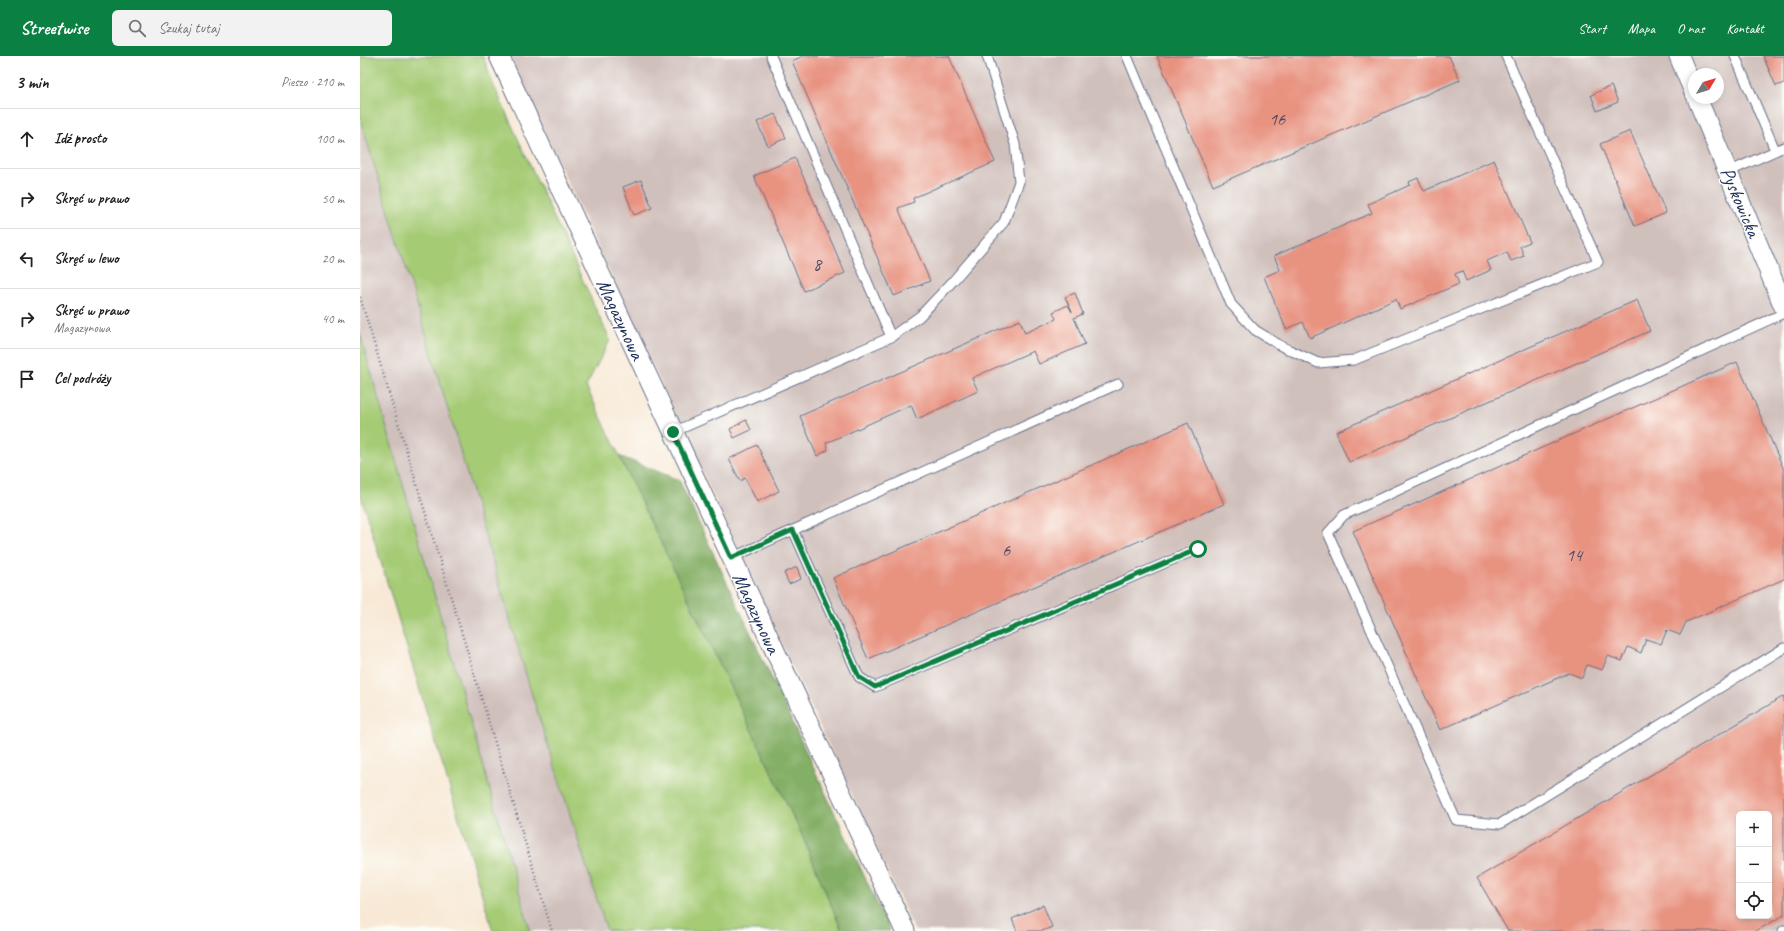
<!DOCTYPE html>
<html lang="pl">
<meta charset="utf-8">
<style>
body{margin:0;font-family:Caveat,sans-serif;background:#f2f2f2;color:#202124}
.controls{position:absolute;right:12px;bottom:12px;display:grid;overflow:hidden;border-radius:6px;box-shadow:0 2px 6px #0003}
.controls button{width:36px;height:36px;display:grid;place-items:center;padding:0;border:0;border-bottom:1px solid #e0e0e0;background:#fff;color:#202124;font:20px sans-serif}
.compass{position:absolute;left:1328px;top:12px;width:36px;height:36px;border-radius:50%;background:#fff;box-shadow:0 2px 6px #0003;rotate:52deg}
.stop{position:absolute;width:12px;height:12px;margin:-9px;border:3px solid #0b8043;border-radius:50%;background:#fff}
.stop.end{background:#0b8043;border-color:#fff;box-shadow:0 1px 4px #0008}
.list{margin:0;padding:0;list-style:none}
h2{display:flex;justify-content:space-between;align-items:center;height:52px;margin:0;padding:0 16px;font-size:17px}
h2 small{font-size:13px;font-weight:400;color:#757577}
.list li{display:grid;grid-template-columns:26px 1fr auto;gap:12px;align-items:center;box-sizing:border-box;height:60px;padding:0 16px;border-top:1px solid #e0e0e0}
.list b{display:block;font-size:15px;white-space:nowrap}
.list p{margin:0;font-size:13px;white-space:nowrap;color:#757577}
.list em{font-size:13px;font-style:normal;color:#757577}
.icon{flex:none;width:22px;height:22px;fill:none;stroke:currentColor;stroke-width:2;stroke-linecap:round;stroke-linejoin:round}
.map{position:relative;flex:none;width:1424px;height:875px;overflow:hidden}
header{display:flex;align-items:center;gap:24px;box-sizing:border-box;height:56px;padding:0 20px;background:#0b8043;color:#fff}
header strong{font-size:19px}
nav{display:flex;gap:22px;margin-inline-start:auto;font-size:14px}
.search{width:280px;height:36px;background:#f2f2f2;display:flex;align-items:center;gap:10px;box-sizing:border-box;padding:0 14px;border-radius:6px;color:#757577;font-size:15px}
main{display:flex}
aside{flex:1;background:#fff}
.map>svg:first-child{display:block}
.industrial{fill:#d0c0bc;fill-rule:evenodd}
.green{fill:#a5cb75;stroke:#607d6a}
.forest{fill:#84af66;stroke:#506f62}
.building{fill:#e89280;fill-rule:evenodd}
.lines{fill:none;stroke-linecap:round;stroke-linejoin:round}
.lane-casing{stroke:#687088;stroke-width:11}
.street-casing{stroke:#687088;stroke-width:21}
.path{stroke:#687088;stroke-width:2.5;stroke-dasharray:1 3;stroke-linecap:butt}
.lane{stroke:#fff;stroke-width:9}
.street{stroke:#fff;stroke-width:19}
.route{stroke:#0b8043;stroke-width:5}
.labels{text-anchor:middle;stroke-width:3;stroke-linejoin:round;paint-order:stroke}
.number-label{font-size:18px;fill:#4e4866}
.street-label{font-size:20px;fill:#1b2f5e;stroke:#fdfcf7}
</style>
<header>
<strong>Streetwise</strong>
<div class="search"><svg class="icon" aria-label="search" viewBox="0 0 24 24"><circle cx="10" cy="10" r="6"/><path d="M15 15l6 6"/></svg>Szukaj tutaj</div>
<nav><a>Start</a><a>Mapa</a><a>O nas</a><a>Kontakt</a></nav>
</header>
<main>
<aside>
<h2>3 min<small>Pieszo · 210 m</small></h2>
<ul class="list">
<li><svg class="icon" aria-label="ahead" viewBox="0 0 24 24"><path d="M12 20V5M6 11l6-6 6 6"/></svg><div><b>Idź prosto</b></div><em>100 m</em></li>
<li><svg class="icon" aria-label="right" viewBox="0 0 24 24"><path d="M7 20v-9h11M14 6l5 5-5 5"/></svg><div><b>Skręć w prawo</b></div><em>50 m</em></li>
<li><svg class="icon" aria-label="left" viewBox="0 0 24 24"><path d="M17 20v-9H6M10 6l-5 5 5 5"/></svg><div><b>Skręć w lewo</b></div><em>20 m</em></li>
<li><svg class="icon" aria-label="right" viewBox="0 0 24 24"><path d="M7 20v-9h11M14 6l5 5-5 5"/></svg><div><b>Skręć w prawo</b><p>Magazynowa</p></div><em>40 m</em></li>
<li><svg class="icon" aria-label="arrive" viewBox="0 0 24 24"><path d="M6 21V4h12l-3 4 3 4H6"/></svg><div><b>Cel podróży</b></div></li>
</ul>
</aside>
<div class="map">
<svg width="1424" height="875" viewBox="0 0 1424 875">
<rect width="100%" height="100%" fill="#fdfcf7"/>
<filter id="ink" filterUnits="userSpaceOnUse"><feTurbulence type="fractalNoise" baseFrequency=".025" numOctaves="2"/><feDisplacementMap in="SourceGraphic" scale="8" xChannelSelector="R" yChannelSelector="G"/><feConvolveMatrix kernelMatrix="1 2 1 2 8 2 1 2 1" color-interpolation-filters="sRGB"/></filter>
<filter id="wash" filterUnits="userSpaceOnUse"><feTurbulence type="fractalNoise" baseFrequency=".012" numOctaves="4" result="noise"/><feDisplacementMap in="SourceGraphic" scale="16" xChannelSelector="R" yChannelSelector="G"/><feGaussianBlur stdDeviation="0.9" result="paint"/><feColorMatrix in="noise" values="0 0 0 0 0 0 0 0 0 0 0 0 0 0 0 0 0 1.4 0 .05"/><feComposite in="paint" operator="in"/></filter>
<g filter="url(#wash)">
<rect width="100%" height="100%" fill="#f8e9d6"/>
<!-- industrial -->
<g class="industrial">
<path d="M149,0H1424V875H555ZM1334,18H1358V42H1334ZM1379,758H1409V860H1379Z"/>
<polygon points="0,63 51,228 172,639 247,875 171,875 168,867 0,278"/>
</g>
<!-- green -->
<g class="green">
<polygon points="0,0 123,0 133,28 250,284 226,330 441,777 482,875 247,875 172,639 51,228 0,63"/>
<polygon points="0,278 168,867 171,875 133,875 0,437"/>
</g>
<!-- forest -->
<polygon class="forest" points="259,400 319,424 530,875 482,875 441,777"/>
<g id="blocks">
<!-- building -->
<g class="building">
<polygon points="443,0 589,0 635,106 553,142 554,146 538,152 570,225 534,240 432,5"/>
<polygon points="797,0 1089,0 1100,24 853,130"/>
<polygon points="1403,0 1424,0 1424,27 1416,30"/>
<polygon points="1251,30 1258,46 1237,55 1231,39"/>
<polygon points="415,58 426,82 408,90 397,66"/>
<polygon points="1270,75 1306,157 1275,170 1240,88"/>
<polygon points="435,102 485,217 444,235 394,120"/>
<polygon points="1134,104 1170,186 1160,190 1164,200 1151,205 1147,196 1127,205 1131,214 1106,225 1102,215 1095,218 1099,228 1040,253 1036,243 950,282 943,266 926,273 904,221 920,214 914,200 1012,157 1008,148 1050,129 1049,126 1058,122 1064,135"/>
<polygon points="281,124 292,152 274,159 263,131"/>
<polygon points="715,237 723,258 714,262 725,288 679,308 673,295 612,322 618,335 557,363 551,349 466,387 468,394 457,400 440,360 660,264 665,277 696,263 693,256 708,249 712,256 705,241"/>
<polygon points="1277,244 1290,275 989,406 976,376"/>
<polygon points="1377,306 1424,414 1424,523 1326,566 1320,579 1307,574 1301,588 1286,583 1281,597 1268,591 1262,605 1248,600 1242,614 1227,609 1222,622 1209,617 1080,674 993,475"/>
<polygon points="386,364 391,374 374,382 370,373"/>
<polygon points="828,367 864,448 508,603 473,522"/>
<polygon points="397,389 419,435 397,446 385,422 380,425 369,403"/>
<polygon points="437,511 441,523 429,528 424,517"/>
<path d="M1424,640V859L1396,875H1148L1117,822ZM1379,758H1409V860H1379Z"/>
<polygon points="683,849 692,871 682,875 657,875 652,863"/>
</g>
</g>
</g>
<g filter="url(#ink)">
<use href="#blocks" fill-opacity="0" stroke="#687088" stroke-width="1"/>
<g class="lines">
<defs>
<g id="lane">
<polyline points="411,0 531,281"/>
<polyline points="767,0 871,248 895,274 921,290 958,307 994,304 1238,206 1146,0"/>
<polyline points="1375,0 1415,94"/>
<polyline points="1368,116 1424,91"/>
<polyline points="1424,257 984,459 968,477 1096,764 1140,768 1424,592"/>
<polyline points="313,376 531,281 560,260 593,225 644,166 659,126 655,88 627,0"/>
<polyline points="433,474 499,621 515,631 838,493"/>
<polyline points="371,502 758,328"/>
<polyline points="1423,875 1424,874"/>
</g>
<g id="street">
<polyline points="139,0 545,875"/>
<polyline points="1319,0 1334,36"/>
<polyline points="1337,42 1424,251"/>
</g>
</defs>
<!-- lane casing -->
<use href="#lane" class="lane-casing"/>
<!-- street casing -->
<use href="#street" class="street-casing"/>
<!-- path -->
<polyline class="path" points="0,241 192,875"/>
<!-- lane -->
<use href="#lane" class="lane"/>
<!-- street -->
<use href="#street" class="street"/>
</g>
</g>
<g class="lines" filter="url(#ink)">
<!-- route -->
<polyline class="route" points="313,376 371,502 433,474 499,621 515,631 838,493"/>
</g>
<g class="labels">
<!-- number labels -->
<g class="number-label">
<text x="917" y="69">16</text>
<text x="457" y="214">8</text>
<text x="646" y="500">6</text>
<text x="1214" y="505">14</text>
</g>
<!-- street labels -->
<g class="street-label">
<text transform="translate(1381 146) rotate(67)" y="7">Pyskowicka</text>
<text transform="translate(261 263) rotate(65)" y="7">Magazynowa</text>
<text transform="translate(397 557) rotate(65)" y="7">Magazynowa</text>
</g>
</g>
</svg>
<div class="controls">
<button>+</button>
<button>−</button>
<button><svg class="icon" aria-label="locate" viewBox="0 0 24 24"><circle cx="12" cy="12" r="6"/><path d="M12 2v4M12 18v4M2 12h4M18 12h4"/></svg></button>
</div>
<svg class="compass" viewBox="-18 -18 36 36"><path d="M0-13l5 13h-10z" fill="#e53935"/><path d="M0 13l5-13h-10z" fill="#757577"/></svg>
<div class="stop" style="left:838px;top:493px"></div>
<div class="stop end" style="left:313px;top:376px"></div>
</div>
</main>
